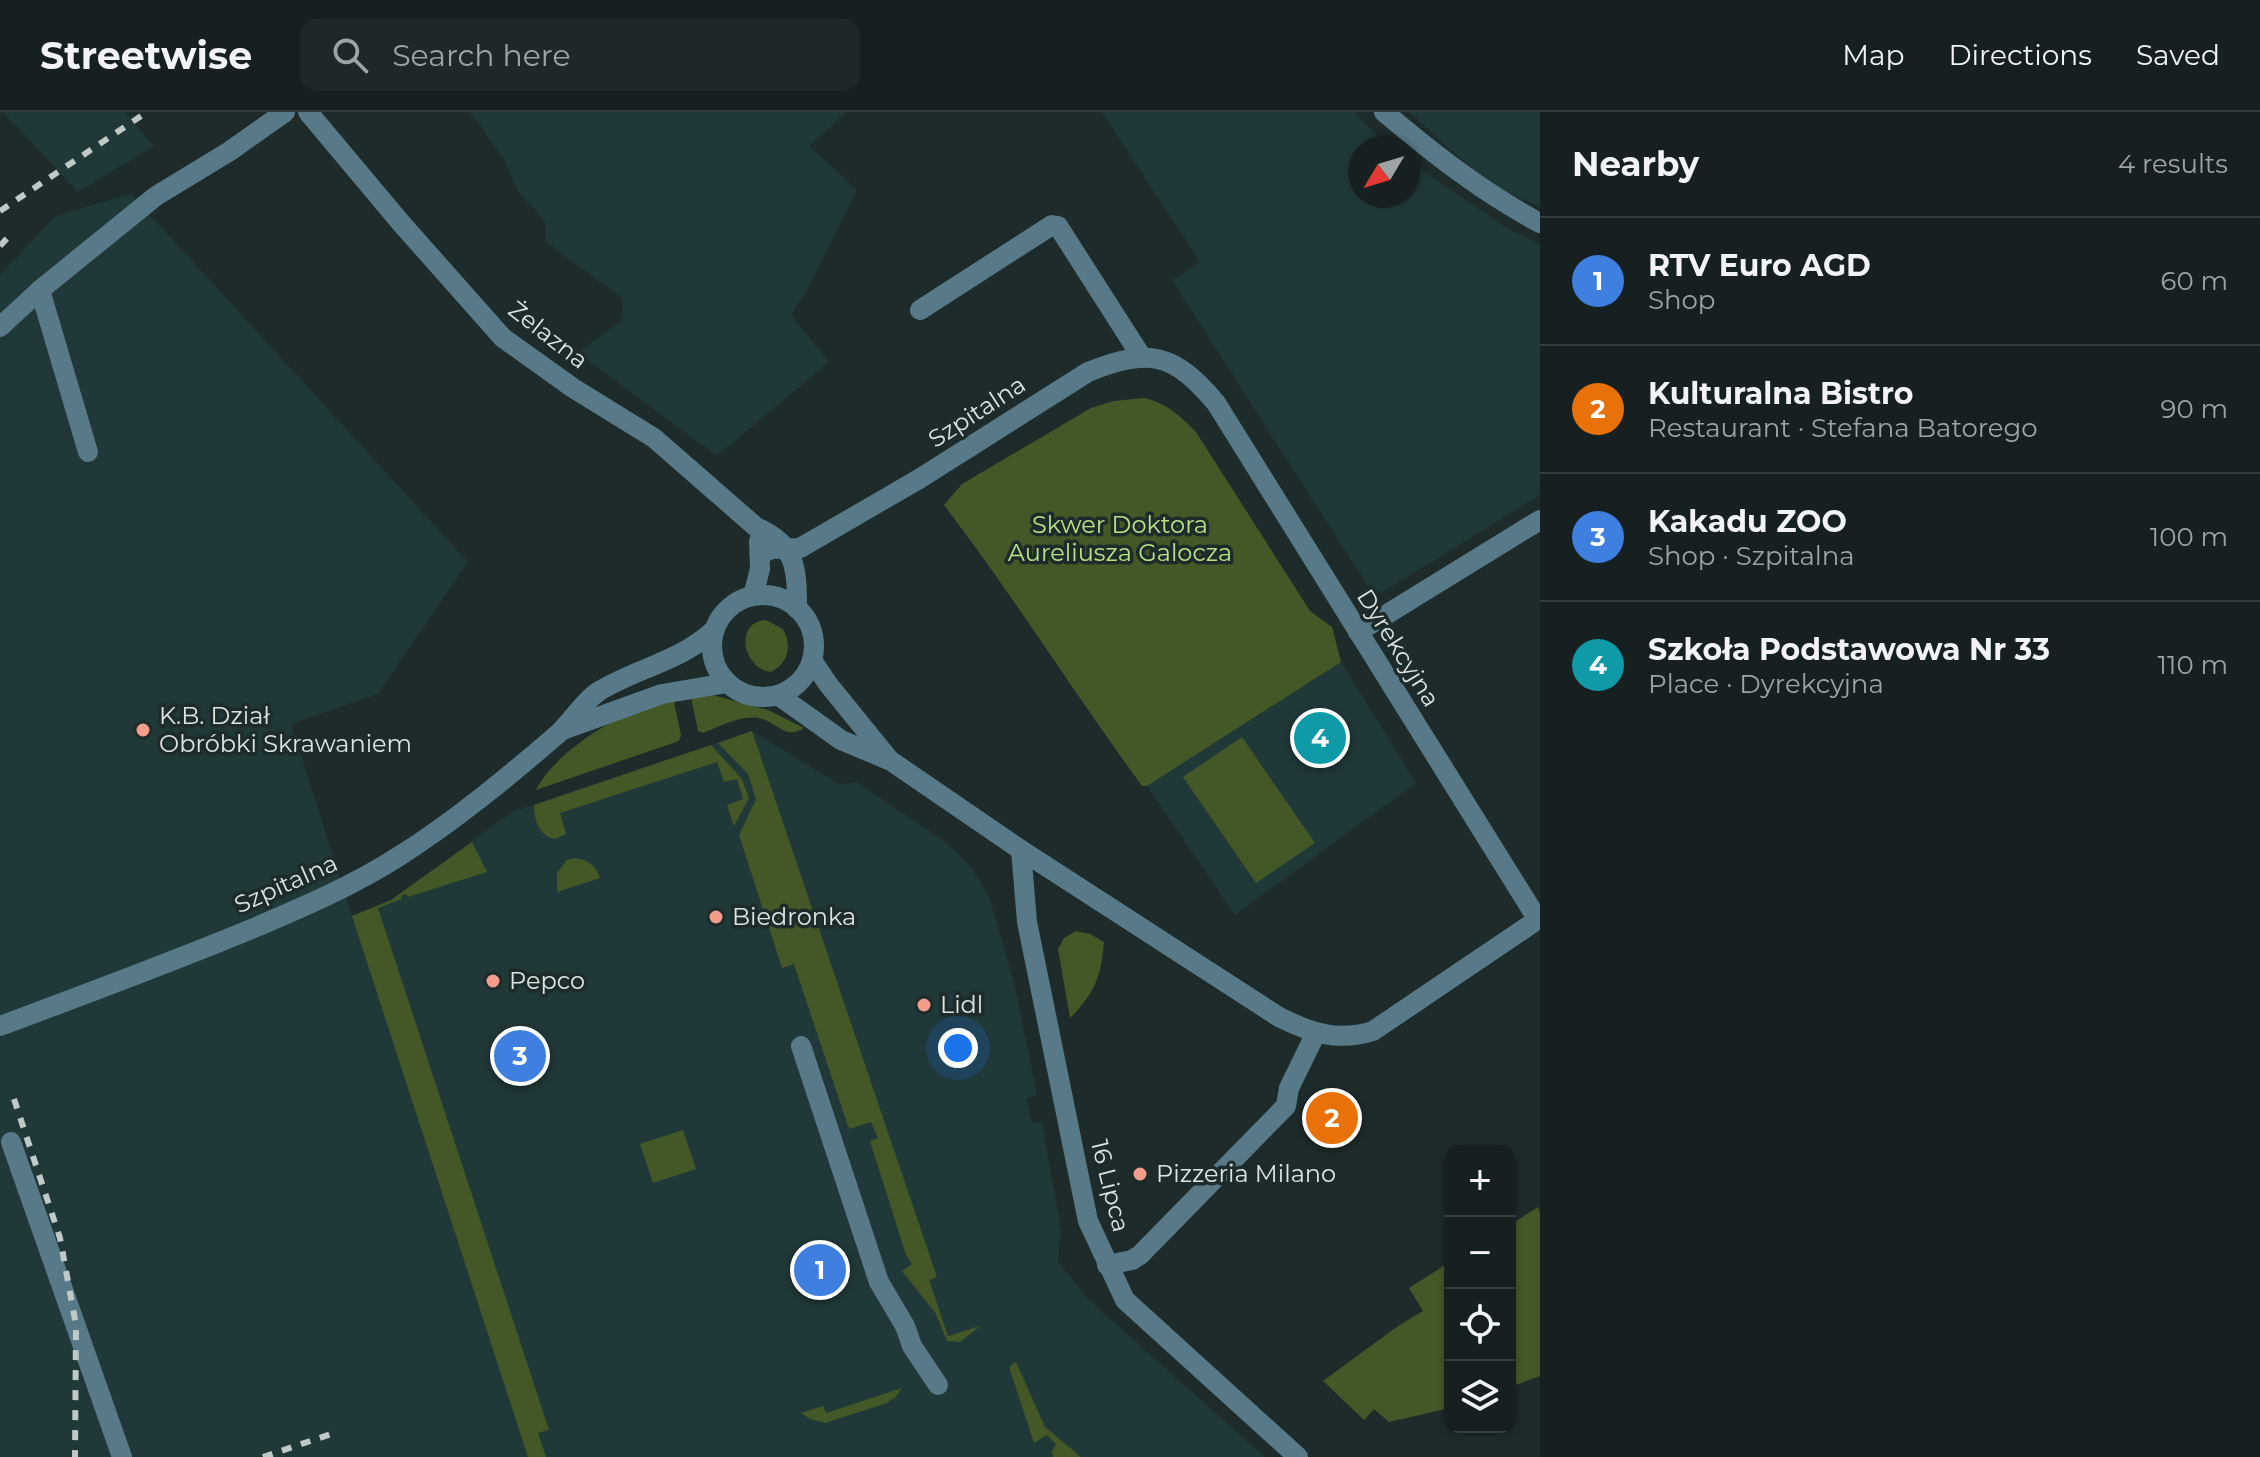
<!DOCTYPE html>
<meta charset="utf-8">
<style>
body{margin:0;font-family:Montserrat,sans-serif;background:#1f2829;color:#f1f3f6}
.controls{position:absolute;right:24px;bottom:24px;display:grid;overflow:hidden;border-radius:16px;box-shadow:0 2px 6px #0004}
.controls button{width:72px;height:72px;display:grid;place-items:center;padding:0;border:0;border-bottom:2px solid #353e3e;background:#162020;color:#f1f3f6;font:40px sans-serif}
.compass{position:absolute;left:1348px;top:24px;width:72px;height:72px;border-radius:50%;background:#162020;box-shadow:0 2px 6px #0004;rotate:232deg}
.you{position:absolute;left:958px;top:936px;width:28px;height:28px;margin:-20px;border:6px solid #fff;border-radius:50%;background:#1a73e8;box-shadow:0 0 0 12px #1a73e833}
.badge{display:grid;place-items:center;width:52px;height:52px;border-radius:50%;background:#ea580c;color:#fff;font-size:26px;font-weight:700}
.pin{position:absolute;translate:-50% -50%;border:4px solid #fff;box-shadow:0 2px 8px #0006}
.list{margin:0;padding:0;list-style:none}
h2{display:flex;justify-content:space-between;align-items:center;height:104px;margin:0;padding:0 32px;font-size:34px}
h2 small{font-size:26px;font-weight:400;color:#9ea3a5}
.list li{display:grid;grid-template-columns:52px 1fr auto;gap:24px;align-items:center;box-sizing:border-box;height:128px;padding:0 32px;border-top:2px solid #353e3e}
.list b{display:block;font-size:30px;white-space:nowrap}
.list p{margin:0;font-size:26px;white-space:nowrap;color:#9ea3a5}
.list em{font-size:26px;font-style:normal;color:#9ea3a5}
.icon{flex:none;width:44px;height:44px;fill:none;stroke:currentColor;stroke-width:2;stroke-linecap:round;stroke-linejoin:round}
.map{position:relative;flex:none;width:1540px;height:1345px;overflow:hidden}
header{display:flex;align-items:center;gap:48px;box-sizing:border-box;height:112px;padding:0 40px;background:#162020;border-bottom:2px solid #353e3e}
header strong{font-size:38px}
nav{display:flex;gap:44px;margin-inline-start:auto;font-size:28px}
.search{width:560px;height:72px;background:#1f2829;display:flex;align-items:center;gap:20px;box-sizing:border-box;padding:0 28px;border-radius:16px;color:#9ea3a5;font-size:30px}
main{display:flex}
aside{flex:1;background:#162020}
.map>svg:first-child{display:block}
.built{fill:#213838}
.green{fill:#435826}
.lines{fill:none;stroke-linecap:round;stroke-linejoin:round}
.minor{stroke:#587a88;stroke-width:20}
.rail{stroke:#bfc9c8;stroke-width:6;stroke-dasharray:10 10;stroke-linecap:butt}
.poi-dot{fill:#f49d8d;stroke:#1d2b2a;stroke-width:3}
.labels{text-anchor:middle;stroke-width:7;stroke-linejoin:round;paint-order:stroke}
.street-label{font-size:24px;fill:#dbe4e3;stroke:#1d2b2a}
.park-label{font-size:24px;fill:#b7e184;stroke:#1d2b2a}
.poi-label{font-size:24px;fill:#dbe4e3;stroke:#1d2b2a;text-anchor:start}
</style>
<header>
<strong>Streetwise</strong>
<div class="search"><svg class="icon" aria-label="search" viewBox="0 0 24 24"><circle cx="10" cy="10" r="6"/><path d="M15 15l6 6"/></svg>Search here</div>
<nav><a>Map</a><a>Directions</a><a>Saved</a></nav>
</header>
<main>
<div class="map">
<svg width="1540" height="1345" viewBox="0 0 1540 1345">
<rect width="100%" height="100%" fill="#1d2b2a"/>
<!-- built -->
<g class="built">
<polygon points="3,0 125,0 154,34 78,80"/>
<polygon points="470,0 847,0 809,34 857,78 810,173 791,203 829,250 717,344 578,241 622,208 623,187 546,130 545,109 517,78 504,47"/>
<polygon points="1102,0 1354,0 1389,36 1360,36 1360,84 1408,84 1408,49 1515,121 1540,132 1540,383 1383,480 1369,476 1172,168 1200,150"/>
<polygon points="1409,0 1540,0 1540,95 1489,72"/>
<polygon points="131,82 468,450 378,582 291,612 352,804 391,788 512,700 752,619 839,672 856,670 944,729 972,756 990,787 1015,874 1037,983 1027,987 1032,1011 1042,1010 1061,1119 1058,1150 1090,1189 1265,1345 0,1345 0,163 55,104"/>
<polygon points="1341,550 1416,671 1235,803 1147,674"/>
</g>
<!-- green -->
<g class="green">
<path d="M1144,286C1167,291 1180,304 1196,320L1310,499L1332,515L1341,550L1147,674H1142C1074,581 1014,485 944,393L962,372L1091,296L1114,289Z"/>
<path d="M766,508L783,517C792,534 789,550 771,560C741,556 735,509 766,508Z"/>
<path d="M709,582L768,598L804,616C785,629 777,609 758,606C740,603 719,615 703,621L698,619L691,585Z"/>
<path d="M674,590L681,623L679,629L536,678C552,645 604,611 637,598C649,594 662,592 674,590Z"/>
<polygon points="752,619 937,1165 929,1168 948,1224 980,1214 960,1230 947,1229 936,1202 902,1159 912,1152 906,1143 870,1029 878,1026 871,1010 849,1017 794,852 782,856 739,723 756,687 748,662 718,631"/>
<polygon points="1242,625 1315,731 1256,771 1183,665"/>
<path d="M711,633L742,667L749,686L734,714L727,693L743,687L737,667L724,670L717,650L560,701L566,722L555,727C539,724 534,708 534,693Z"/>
<polygon points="472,730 487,760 408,785 406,782 401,784 402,787 378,796 549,1318 538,1321 546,1345 528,1345 352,804 391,788"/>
<path d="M575,746C588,748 596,753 600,766L557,780V761L567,748Z"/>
<path d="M1076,819L1090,822L1104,830C1101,864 1095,881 1070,906L1058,837L1064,826Z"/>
<polygon points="683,1018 696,1057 653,1071 640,1032"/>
<polygon points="1538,1095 1540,1100 1540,1264 1510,1275 1510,1113"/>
<polygon points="1450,1150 1450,1296 1389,1310 1374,1297 1364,1308 1323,1269 1398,1214 1423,1199 1409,1176"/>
<polygon points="1016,1250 1045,1315 1081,1345 1053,1345 1052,1340 1056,1332 1047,1323 1034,1331 1009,1255"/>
<polygon points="902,1276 895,1286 884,1292 825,1311 810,1307 801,1301 823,1294 826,1301"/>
</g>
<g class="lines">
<!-- minor -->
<g class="minor">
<path d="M308,0L401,111L503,226L573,276L654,326L756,415C796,432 797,456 797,497"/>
<path d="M1384,0C1434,42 1482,80 1540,111"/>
<polyline points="40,178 88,340"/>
<polyline points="920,198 1052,113 1058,114 1141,244"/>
<polyline points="0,215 40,178 156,84 230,39 285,0"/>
<path d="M761,442L772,437L800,436L919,367L1088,260C1149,236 1173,240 1216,291L1538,808"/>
<circle cx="763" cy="534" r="51"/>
<polyline points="753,484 760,457 759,429"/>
<polyline points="1358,520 1540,408"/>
<polyline points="812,548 828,572 888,646"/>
<path d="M778,583L841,628L891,649L1021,738L1279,905C1311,921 1338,930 1373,919L1540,806"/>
<polyline points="565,617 662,582 727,571"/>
<polyline points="1021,738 1027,810 1088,1109 1125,1188 1298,1345"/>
<path d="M0,914C83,883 167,852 249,818C301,796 353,774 401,743C456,708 509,664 559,621C573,608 585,587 601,578C638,556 680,549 713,519"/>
<polyline points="801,934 879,1170 905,1214 912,1234 938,1273"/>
<polyline points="11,1030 122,1345"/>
<polyline points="1107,1153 1132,1148 1140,1143 1286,994 1289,976 1316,921"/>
</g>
<!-- rail -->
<g class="rail">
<polyline points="0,99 147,0"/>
<polyline points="0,134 12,121"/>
<polyline points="14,987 60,1126 76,1213 75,1345"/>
<polyline points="263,1345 337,1320"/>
</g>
</g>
<!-- markers -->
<g class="poi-dot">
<circle cx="143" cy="618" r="8"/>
<circle cx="716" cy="805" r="8"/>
<circle cx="493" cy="869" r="8"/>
<circle cx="924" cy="893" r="8"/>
<circle cx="1140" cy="1062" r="8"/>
</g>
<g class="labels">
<!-- street labels -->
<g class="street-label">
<text transform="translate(548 223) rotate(38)" y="8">Żelazna</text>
<text transform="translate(977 300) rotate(-33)" y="8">Szpitalna</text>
<text transform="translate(1398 536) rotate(58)" y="8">Dyrekcyjna</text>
<text transform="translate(286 772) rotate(-24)" y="8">Szpitalna</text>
<text transform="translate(1110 1074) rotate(76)" y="8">16 Lipca</text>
</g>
<!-- park labels -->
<g class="park-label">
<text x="1120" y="421">Skwer Doktora<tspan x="1120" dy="28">Aureliusza Galocza</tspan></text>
</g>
<!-- poi labels -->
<g class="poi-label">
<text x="159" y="612">K.B. Dział<tspan x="159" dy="28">Obróbki Skrawaniem</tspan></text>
<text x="732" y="813">Biedronka</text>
<text x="509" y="877">Pepco</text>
<text x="940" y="901">Lidl</text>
<text x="1156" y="1070">Pizzeria Milano</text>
</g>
</g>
</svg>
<div class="controls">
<button>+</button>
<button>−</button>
<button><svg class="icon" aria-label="locate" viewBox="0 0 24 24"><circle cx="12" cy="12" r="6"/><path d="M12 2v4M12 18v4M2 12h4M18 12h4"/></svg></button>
<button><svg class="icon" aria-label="layers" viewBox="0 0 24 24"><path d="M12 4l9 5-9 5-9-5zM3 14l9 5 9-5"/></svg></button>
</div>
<svg class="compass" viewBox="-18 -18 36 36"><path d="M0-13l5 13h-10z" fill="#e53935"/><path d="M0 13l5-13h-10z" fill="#9ea3a5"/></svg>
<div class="you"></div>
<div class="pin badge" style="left:820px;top:1158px;background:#3f7fe0">1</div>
<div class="pin badge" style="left:1332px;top:1006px;background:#e8710a">2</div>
<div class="pin badge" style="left:520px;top:944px;background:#3f7fe0">3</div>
<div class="pin badge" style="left:1320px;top:626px;background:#0f9aa8">4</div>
</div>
<aside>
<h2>Nearby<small>4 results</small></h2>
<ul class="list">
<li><span class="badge" style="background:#3f7fe0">1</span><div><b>RTV Euro AGD</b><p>Shop</p></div><em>60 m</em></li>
<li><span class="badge" style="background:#e8710a">2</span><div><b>Kulturalna Bistro</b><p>Restaurant · Stefana Batorego</p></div><em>90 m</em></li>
<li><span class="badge" style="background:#3f7fe0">3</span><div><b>Kakadu ZOO</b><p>Shop · Szpitalna</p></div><em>100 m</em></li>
<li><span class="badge" style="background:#0f9aa8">4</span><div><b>Szkoła Podstawowa Nr 33</b><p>Place · Dyrekcyjna</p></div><em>110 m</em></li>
</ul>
</aside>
</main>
